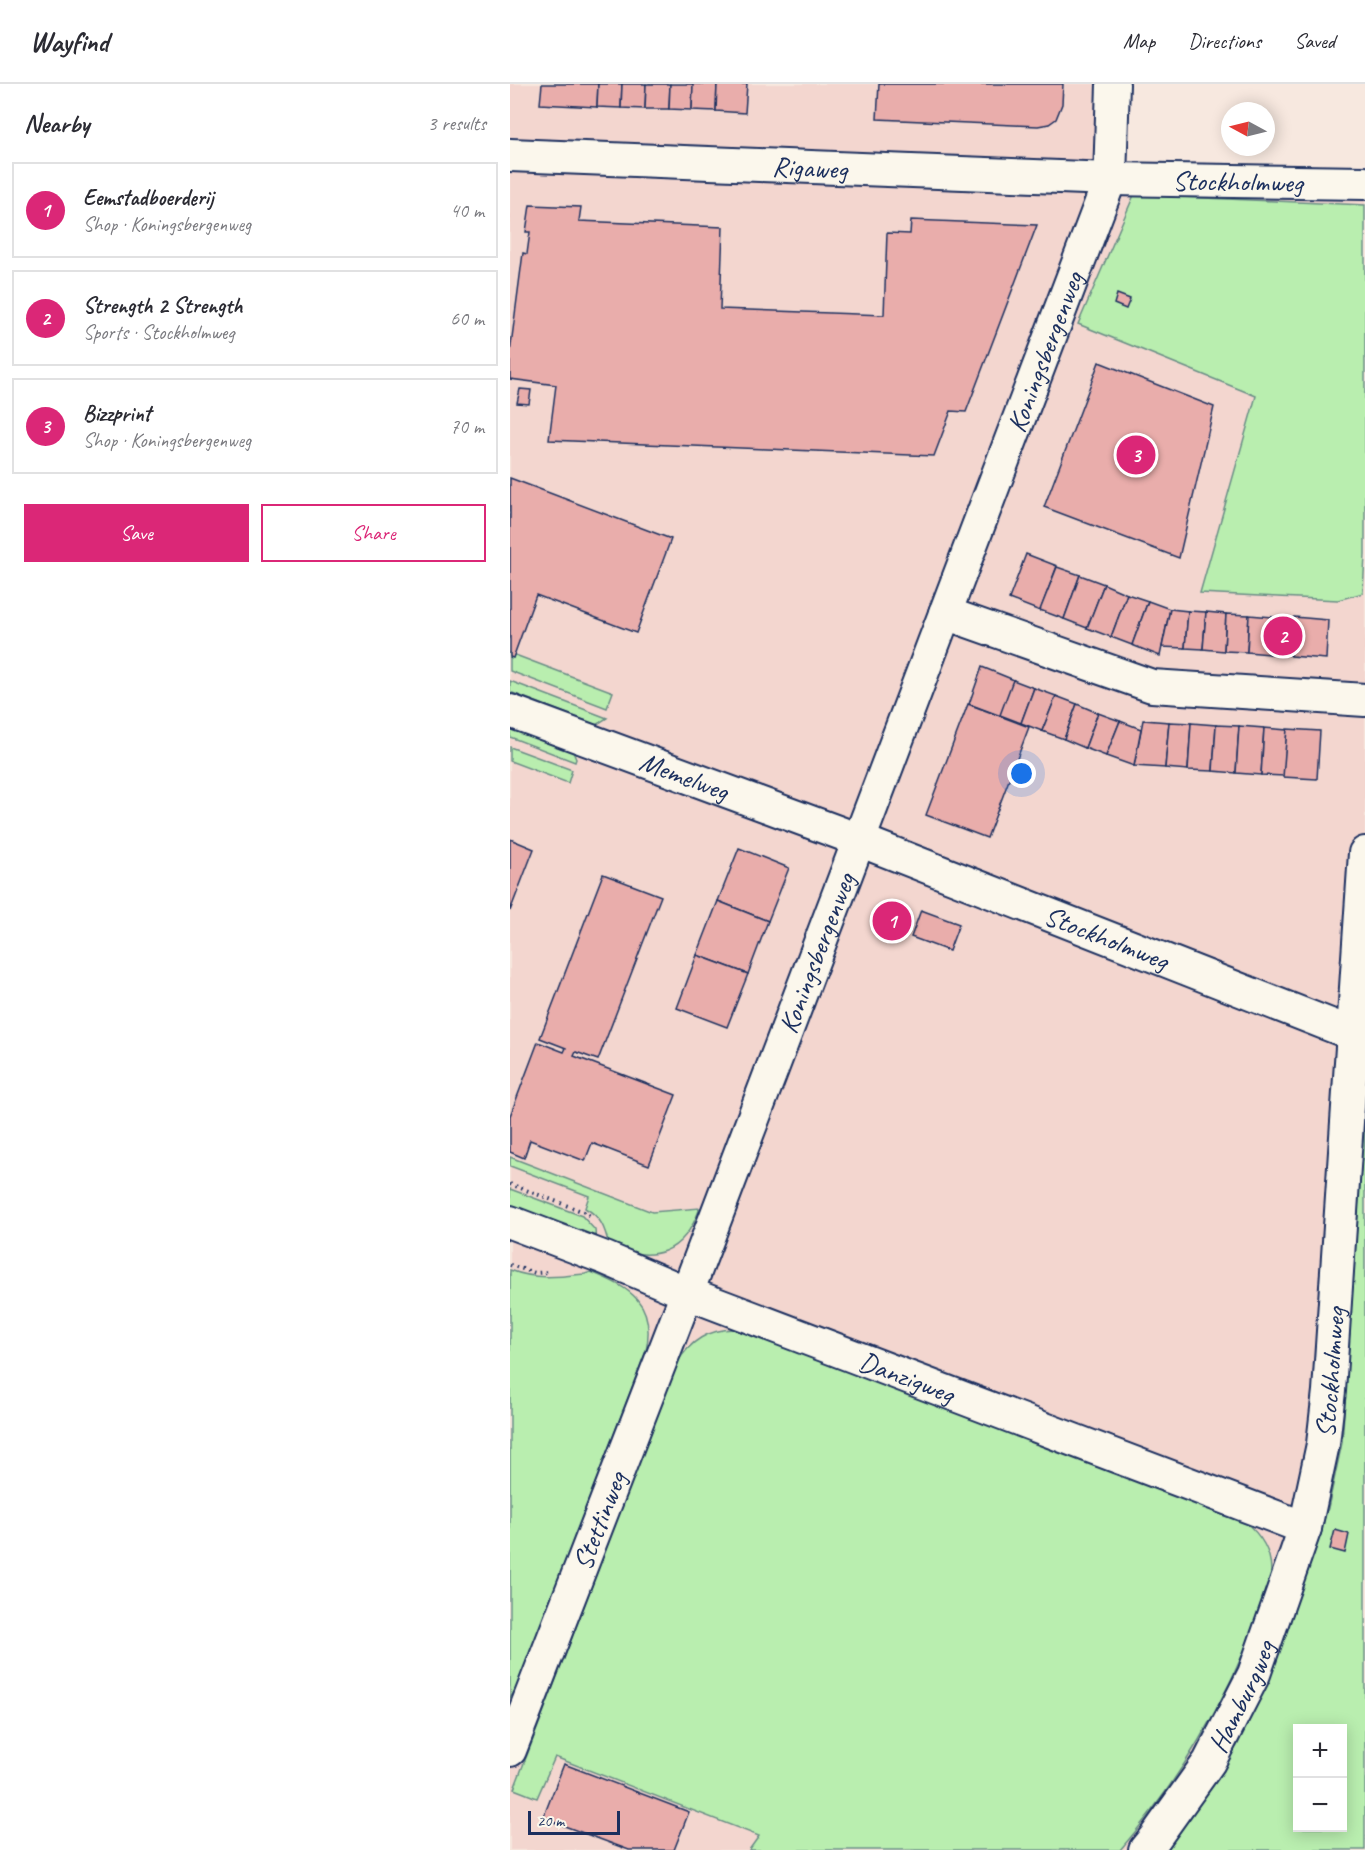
<!DOCTYPE html>
<meta charset="utf-8">
<style>
body{margin:0;font-family:Caveat,sans-serif;background:#f7f7f7;color:#2b2b33}
.controls{position:absolute;right:18px;bottom:18px;display:grid;overflow:hidden;border-radius:0px;box-shadow:0 3px 15px #0003}
.controls button{width:54px;height:54px;display:grid;place-items:center;padding:0;border:0;border-bottom:2px solid #e1e1e2;background:#fff;color:#2b2b33;font:30px sans-serif}
.compass{position:absolute;left:711px;top:18px;width:54px;height:54px;border-radius:50%;background:#fff;box-shadow:0 3px 15px #0003;rotate:277deg}
.scale{position:absolute;left:18px;bottom:15px;width:92px;box-sizing:border-box;padding-left:6px;border:3px solid #1b2f5e;border-top:0;font-size:16px;line-height:21px;white-space:nowrap;color:#1b2f5e;-webkit-text-stroke:4px #fbf7ec;paint-order:stroke}
.you{position:absolute;left:512px;top:690px;width:21px;height:21px;margin:-15px;border:4px solid #fff;border-radius:50%;background:#1a73e8;box-shadow:0 0 0 9px #1a73e833}
.badge{display:grid;place-items:center;width:39px;height:39px;border-radius:50%;background:#db2777;color:#fff;font-size:20px;font-weight:700}
.pin{position:absolute;translate:-50% -50%;border:3px solid #fff;box-shadow:0 2px 6px #0006}
.list{margin:0;padding:0;list-style:none}
h2{display:flex;justify-content:space-between;align-items:center;height:78px;margin:0;padding:0 24px;font-size:26px}
h2 small{font-size:20px;font-weight:400;color:#7c7c81}
.list li{display:grid;grid-template-columns:39px 1fr auto;gap:18px;align-items:center;box-sizing:border-box;height:96px;margin:0 12px 12px;padding:0 12px;border:2px solid #e1e1e2;border-radius:0px}
.list b{display:block;font-size:22px;white-space:nowrap}
.list p{margin:0;font-size:20px;white-space:nowrap;color:#7c7c81}
.list em{font-size:20px;font-style:normal;color:#7c7c81}
.actions{display:flex;gap:12px;padding:18px 24px}
.actions a{flex:1;padding:14px 0;border:2px solid #db2777;border-radius:0px;text-align:center;font-size:21px;color:#db2777}
.actions .main{background:#db2777;color:#fff}
.map{position:relative;flex:none;width:855px;height:1766px;overflow:hidden}
header{display:flex;align-items:center;gap:36px;box-sizing:border-box;height:84px;padding:0 30px;background:#fff;border-bottom:2px solid #e1e1e2}
header strong{font-size:28px}
nav{display:flex;gap:33px;margin-inline-start:auto;font-size:21px}
main{display:flex}
aside{flex:1;background:#fff}
.map>svg:first-child{display:block}
.built{fill:#f3d6cf}
.green{fill:#b9eeaf;stroke:#6a8e86;stroke-width:1.5;fill-rule:evenodd}
.building{fill:#e9adab;stroke:#1b2f5e;stroke-width:1.5}
.lines{fill:none;stroke-linecap:round;stroke-linejoin:round}
.minor-casing{stroke:#1b2f5e;stroke-width:36}
.path{stroke:#1b2f5e;stroke-width:4;stroke-dasharray:1.5 4.5;stroke-linecap:butt}
.minor{stroke:#fbf7ec;stroke-width:32}
.labels{text-anchor:middle;stroke-width:6;stroke-linejoin:round;paint-order:stroke}
.street-label{font-size:28px;fill:#1b2f5e;stroke:#fbf7ec}
</style>
<header>
<strong>Wayfind</strong>
<nav><a>Map</a><a>Directions</a><a>Saved</a></nav>
</header>
<main>
<aside>
<h2>Nearby<small>3 results</small></h2>
<ul class="list">
<li><span class="badge">1</span><div><b>Eemstadboerderij</b><p>Shop · Koningsbergenweg</p></div><em>40 m</em></li>
<li><span class="badge">2</span><div><b>Strength 2 Strength</b><p>Sports · Stockholmweg</p></div><em>60 m</em></li>
<li><span class="badge">3</span><div><b>Bizzprint</b><p>Shop · Koningsbergenweg</p></div><em>70 m</em></li>
</ul>
<div class="actions"><a class="main">Save</a><a>Share</a></div>
</aside>
<div class="map">
<svg width="855" height="1766" viewBox="0 0 855 1766">
<rect width="100%" height="100%" fill="#f7e8df"/>
<filter id="ink" filterUnits="userSpaceOnUse"><feTurbulence type="fractalNoise" baseFrequency=".0167" numOctaves="2"/><feDisplacementMap in="SourceGraphic" scale="12" xChannelSelector="R" yChannelSelector="G"/><feConvolveMatrix kernelMatrix="1 2 1 2 8 2 1 2 1" color-interpolation-filters="sRGB"/></filter>
<g filter="url(#ink)">
<!-- built -->
<polygon class="built" points="0,0 589,0 589,76 855,90 855,1461 788,1644 706,1766 0,1766"/>
<!-- green -->
<g class="green">
<polygon points="624,111 855,121 855,471 853,509 828,516 690,509 746,312 568,240"/>
<polygon points="0,569 103,608 97,624 0,587"/>
<polygon points="0,597 97,634 86,641 0,608"/>
<polygon points="0,640 61,663 66,675 65,678 0,653"/>
<polygon points="0,663 62,686 58,699 0,677"/>
<path d="M855,1023V1766H654L727,1662L764,1581L818,1424L832,1359ZM788,1644H832V1744H788Z"/>
<path d="M0,1073L142,1128L190,1124C173,1171 143,1179 99,1162C95,1144 91,1133 75,1124L79,1112L0,1082Z"/>
<polygon points="0,1105 72,1132 85,1146 86,1157 0,1124"/>
<path d="M0,1186C26,1196 48,1193 75,1190L81,1188C121,1204 146,1219 136,1267L6,1605L0,1614Z"/>
<path d="M224,1245L237,1248L734,1437C750,1450 761,1466 761,1487C762,1504 753,1520 747,1535C716,1618 668,1699 610,1766H239L249,1752L45,1673L27,1714L4,1705L167,1279C181,1256 198,1246 224,1245Z"/>
</g>
<!-- building -->
<g class="building">
<polygon points="32,0 88,0 87,23 30,20"/>
<polygon points="88,0 112,0 111,24 87,23"/>
<polygon points="112,0 136,0 135,25 111,24"/>
<polygon points="136,0 160,0 159,25 135,25"/>
<polygon points="160,0 183,0 182,26 159,25"/>
<polygon points="183,0 207,0 206,27 182,26"/>
<polygon points="207,0 237,0 235,29 206,27"/>
<polygon points="369,0 553,0 552,20 546,35 539,40 528,42 367,35"/>
<polygon points="20,121 71,123 69,137 213,143 210,225 374,231 377,149 400,150 401,136 527,141 456,328 441,327 424,372 39,356 46,301 0,295 0,269 13,169 17,170 20,148 16,148"/>
<polygon points="607,210 620,215 616,225 604,220"/>
<polygon points="589,278 704,323 669,474 534,423"/>
<polygon points="10,305 21,306 19,320 7,319"/>
<polygon points="0,394 161,455 126,549 26,511 3,574 0,573"/>
<polygon points="516,470 547,482 530,527 499,515"/>
<polygon points="547,483 570,491 554,535 530,526"/>
<polygon points="570,491 594,500 577,544 554,535"/>
<polygon points="594,500 617,510 601,553 577,544"/>
<polygon points="617,510 638,517 622,561 601,553"/>
<polygon points="638,517 660,525 650,572 622,561"/>
<polygon points="660,525 678,527 675,564 652,563"/>
<polygon points="678,527 696,528 693,565 675,564"/>
<polygon points="696,528 716,530 714,567 693,565"/>
<polygon points="716,530 739,531 737,568 714,567"/>
<polygon points="739,531 762,533 760,570 737,568"/>
<polygon points="762,533 785,534 782,571 760,570"/>
<polygon points="784,533 818,536 816,575 781,572"/>
<polygon points="472,583 504,596 491,632 459,620"/>
<polygon points="503,596 524,604 511,639 490,631"/>
<polygon points="524,604 546,612 532,647 511,639"/>
<polygon points="546,612 567,620 554,655 532,647"/>
<polygon points="458,620 519,643 477,754 416,731"/>
<polygon points="567,620 588,629 575,664 554,655"/>
<polygon points="588,629 610,637 596,672 575,664"/>
<polygon points="633,636 659,638 655,684 624,682"/>
<polygon points="610,637 631,645 624,682 596,672"/>
<polygon points="659,638 681,639 678,686 655,684"/>
<polygon points="681,639 706,641 703,687 678,686"/>
<polygon points="706,641 729,642 726,689 703,687"/>
<polygon points="729,642 754,644 751,691 726,689"/>
<polygon points="754,644 777,646 774,692 751,691"/>
<polygon points="777,645 810,647 807,695 773,693"/>
<polygon points="0,755 24,765 0,827"/>
<polygon points="229,764 279,784 258,837 208,817"/>
<polygon points="93,790 151,812 88,976 66,968 64,972 166,1011 139,1081 82,1059 75,1077 20,1056 14,1074 0,1068 0,1032 28,958 54,968 56,964 30,954"/>
<polygon points="208,817 258,837 238,890 187,871"/>
<polygon points="411,826 449,840 439,867 401,853"/>
<polygon points="378,830 394,836 389,850 373,844"/>
<polygon points="187,871 238,890 217,943 167,924"/>
<polygon points="825,1446 839,1450 835,1469 820,1465"/>
<polygon points="54,1680 179,1728 164,1766 119,1766 33,1734"/>
</g>
<g class="lines">
<defs>
<g id="minor">
<path id="s1" d="M0,71L600,95L855,99"/>
<polyline points="435,529 642,602 855,616"/>
<path id="s2" d="M0,627L349,756L843,950"/>
<path id="s3" d="M0,1138L95,1174L177,1209L795,1444"/>
<path id="s4" d="M0,1666L177,1209L600,95L603,0"/>
<path id="s5" d="M635,1766L644,1755L699,1678L744,1590L795,1444L813,1360L819,1307L855,769"/>
</g>
</defs>
<!-- minor casing -->
<use href="#minor" class="minor-casing"/>
<!-- path -->
<g class="path">
<polyline points="0,1100 74,1128 83,1134"/>
<polyline points="0,1181 25,1189 40,1188"/>
</g>
<!-- minor -->
<use href="#minor" class="minor"/>
</g>
</g>
<g class="labels">
<!-- street labels -->
<g class="street-label">
<text dy="10" stroke="none"><textPath href="#s1" startOffset="300">Rigaweg</textPath></text>
<text dy="10" stroke="none"><textPath href="#s1" startOffset="728">Stockholmweg</textPath></text>
<text dy="10" stroke="none"><textPath href="#s4" startOffset="1497">Koningsbergenweg</textPath></text>
<text dy="10" stroke="none"><textPath href="#s2" startOffset="186">Memelweg</textPath></text>
<text dy="10" stroke="none"><textPath href="#s2" startOffset="638">Stockholmweg</textPath></text>
<text dy="10" stroke="none"><textPath href="#s4" startOffset="854">Koningsbergenweg</textPath></text>
<text dy="10" stroke="none"><textPath href="#s5" startOffset="520">Stockholmweg</textPath></text>
<text dy="10" stroke="none"><textPath href="#s3" startOffset="426">Danzigweg</textPath></text>
<text dy="10" stroke="none"><textPath href="#s4" startOffset="246">Stettinweg</textPath></text>
<text dy="10" stroke="none"><textPath href="#s5" startOffset="182">Hamburgweg</textPath></text>
</g>
</g>
</svg>
<div class="controls">
<button>+</button>
<button>−</button>
</div>
<svg class="compass" viewBox="-18 -18 36 36"><path d="M0-13l5 13h-10z" fill="#e53935"/><path d="M0 13l5-13h-10z" fill="#7c7c81"/></svg>
<div class="scale">20 m</div>
<div class="you"></div>
<div class="pin badge" style="left:382px;top:837px">1</div>
<div class="pin badge" style="left:773px;top:552px">2</div>
<div class="pin badge" style="left:626px;top:371px">3</div>
</div>
</main>
